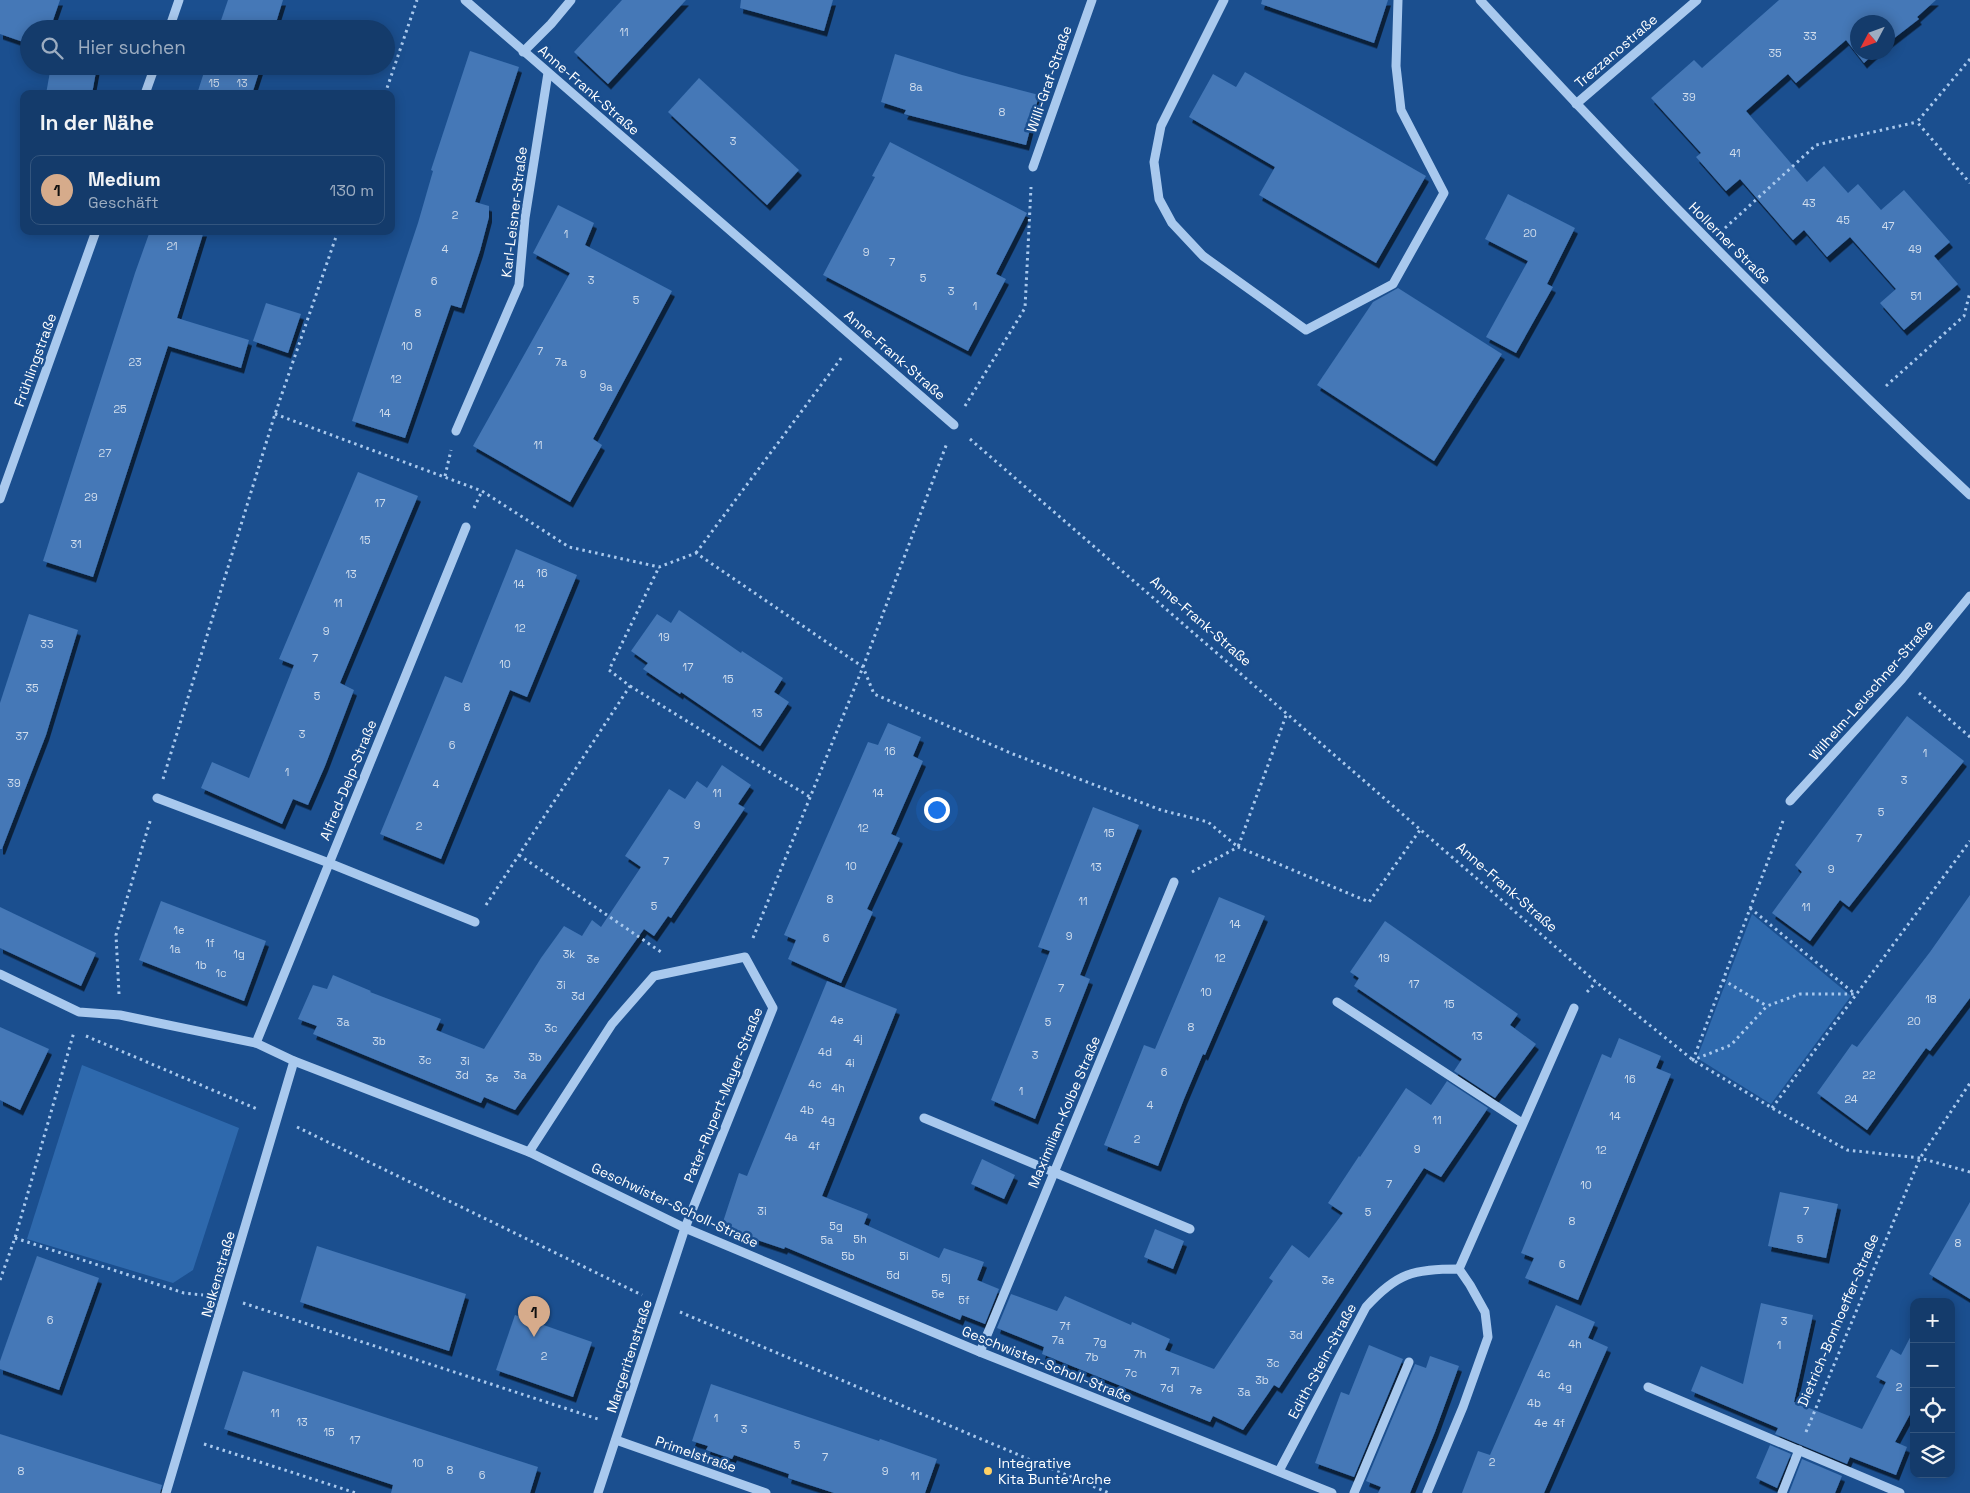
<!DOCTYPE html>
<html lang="de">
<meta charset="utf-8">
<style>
body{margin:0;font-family:"Space Grotesk",sans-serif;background:#214673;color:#f1f3f6}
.controls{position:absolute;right:15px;bottom:15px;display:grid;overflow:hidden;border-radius:10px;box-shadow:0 2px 12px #0003}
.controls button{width:45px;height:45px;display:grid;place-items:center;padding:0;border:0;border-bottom:1px solid #33557e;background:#143b6b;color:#f1f3f6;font:25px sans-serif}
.compass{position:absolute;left:1850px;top:15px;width:45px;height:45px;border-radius:50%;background:#143b6b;box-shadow:0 2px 12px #0003;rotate:229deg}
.you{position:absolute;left:936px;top:809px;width:18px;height:18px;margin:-12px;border:4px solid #fff;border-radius:50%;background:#1a73e8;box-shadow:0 0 0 8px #1a73e833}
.badge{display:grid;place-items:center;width:32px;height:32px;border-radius:50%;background:#d6ab8b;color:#111;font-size:16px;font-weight:700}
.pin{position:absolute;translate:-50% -41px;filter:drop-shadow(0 1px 2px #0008)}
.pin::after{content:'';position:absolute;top:26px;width:18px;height:15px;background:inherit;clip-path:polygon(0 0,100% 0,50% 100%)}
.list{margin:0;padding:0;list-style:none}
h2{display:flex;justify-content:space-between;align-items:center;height:65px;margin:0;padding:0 20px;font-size:21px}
h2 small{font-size:16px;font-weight:400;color:#9dadc1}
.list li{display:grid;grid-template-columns:32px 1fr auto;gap:15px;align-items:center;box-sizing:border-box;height:70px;margin:0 10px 10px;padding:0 10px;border:1px solid #33557e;border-radius:10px}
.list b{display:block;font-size:19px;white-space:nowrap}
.list p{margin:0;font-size:16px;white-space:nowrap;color:#9dadc1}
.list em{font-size:16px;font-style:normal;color:#9dadc1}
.icon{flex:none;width:28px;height:28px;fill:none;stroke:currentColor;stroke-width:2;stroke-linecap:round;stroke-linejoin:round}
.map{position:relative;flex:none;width:1970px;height:1493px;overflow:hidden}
.search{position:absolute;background:#143b6b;box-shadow:0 2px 12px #0003;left:20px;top:20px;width:375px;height:55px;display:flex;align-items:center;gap:12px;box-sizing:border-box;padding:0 18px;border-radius:28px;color:#9dadc1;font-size:19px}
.panel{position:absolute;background:#143b6b;box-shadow:0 2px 12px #0003;left:20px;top:90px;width:375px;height:145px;border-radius:10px}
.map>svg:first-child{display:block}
.green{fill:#2e69ad}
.building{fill:#4478b7;filter:url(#shadow)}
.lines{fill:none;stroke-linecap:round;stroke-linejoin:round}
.path{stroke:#a9c9ee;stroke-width:3;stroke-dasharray:2.5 4;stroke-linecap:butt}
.minor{stroke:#a9c9ee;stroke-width:9}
.poi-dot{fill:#ffd166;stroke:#1b4f8f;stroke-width:2}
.labels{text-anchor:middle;stroke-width:5;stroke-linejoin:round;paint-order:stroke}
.number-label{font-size:11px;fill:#d0dded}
.street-label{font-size:14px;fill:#fff;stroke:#1b4f8f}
.poi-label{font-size:14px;fill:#fff;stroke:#1b4f8f;text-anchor:start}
</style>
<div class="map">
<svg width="1970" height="1493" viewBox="0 0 1970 1493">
<defs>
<filter id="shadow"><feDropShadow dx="3" dy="5.5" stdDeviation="0" flood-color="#0009"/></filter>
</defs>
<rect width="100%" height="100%" fill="#1b4f8f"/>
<!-- green -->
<g class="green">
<polygon points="1752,914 1851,996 1771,1104 1697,1058"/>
<polygon points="82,1065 239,1128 193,1270 173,1283 27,1239"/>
</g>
<!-- building -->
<g class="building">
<polygon points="0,0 60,0 50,29 29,29 29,44 0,34"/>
<polygon points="228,0 283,0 274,29 218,29"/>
<polygon points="622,0 686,0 608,84 574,52"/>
<polygon points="741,0 833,0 824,31 740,8"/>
<polygon points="1262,0 1388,0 1374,43 1261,4"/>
<polygon points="1779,0 1936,0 1917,17 1919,19 1888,43 1888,22 1858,22 1858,52 1876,52 1864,63 1846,40 1796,83 1788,74 1746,111 1807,182 1824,166 1848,193 1858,184 1881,210 1904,190 1950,242 1934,256 1958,284 1904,330 1880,303 1896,289 1850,237 1827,257 1804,230 1793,240 1740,179 1726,191 1696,157 1701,153 1651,98 1694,60 1702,68"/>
<polygon points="470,51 519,67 475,202 489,206 489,217 480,251 461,308 451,305 405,438 352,421 418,223 433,171 431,170"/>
<polygon points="895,54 962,75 1039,95 1026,145 904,114 906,110 881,102"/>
<polygon points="51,66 97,66 92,94 46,94"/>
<polygon points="206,66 261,66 252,94 197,94"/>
<polygon points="1245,72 1426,176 1376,263 1259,195 1275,167 1189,117 1213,74 1236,87"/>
<polygon points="699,78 799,170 767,205 668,112"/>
<polygon points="890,142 1027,213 996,274 1006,279 968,351 823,275 875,177 872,176"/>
<polygon points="1508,194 1575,228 1547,284 1553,287 1516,353 1486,337 1528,261 1485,239"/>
<polygon points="558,205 594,223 585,245 672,291 593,439 602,445 570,502 473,446 570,273 533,253"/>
<polygon points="150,231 204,231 177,318 249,340 241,368 168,346 93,577 43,561 135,273"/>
<polygon points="1398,288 1502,354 1434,461 1317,385 1373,302"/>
<polygon points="266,303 301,314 288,353 253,341"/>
<polygon points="358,472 418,496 340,683 354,690 325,766 308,805 293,799 282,824 201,788 212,762 249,778 294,665 279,659"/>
<polygon points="516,549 577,575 527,697 510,690 441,859 380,834 445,676 462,683"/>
<polygon points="679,610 741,653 742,651 783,678 774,692 789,702 760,746 681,692 680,694 643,669 648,663 631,651 657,614 671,623"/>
<polygon points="29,614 78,630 46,735 2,849 0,849 0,703"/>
<polygon points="1907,716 1964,761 1849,907 1840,900 1810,941 1772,913 1802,872 1795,865"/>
<polygon points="888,723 921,737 913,756 923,761 891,834 900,838 867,909 873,912 841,983 788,959 796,940 784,935 868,742 878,745"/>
<polygon points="722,765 751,785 738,804 745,808 671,918 668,916 654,936 644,929 515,1110 484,1097 481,1103 313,1034 317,1026 298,1019 313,985 327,989 333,975 371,991 370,992 441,1019 436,1030 484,1049 541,958 564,926 582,936 592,920 601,927 641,867 625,856 669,789 685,799 697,781 707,788"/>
<polygon points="1093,807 1139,825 1080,975 1090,979 1035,1119 991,1100 1050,951 1038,947"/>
<polygon points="1970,895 1970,998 1930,1051 1926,1048 1867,1130 1817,1093 1852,1044 1857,1047 1930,952"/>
<polygon points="1219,897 1265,916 1205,1055 1203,1054 1184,1099 1158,1166 1104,1145 1144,1045 1155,1049"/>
<polygon points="161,901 266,941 244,1001 139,960"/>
<polygon points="0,907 96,953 81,986 0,948"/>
<polygon points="1385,921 1518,1014 1510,1025 1536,1044 1495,1098 1454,1071 1462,1059 1354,986 1359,978 1350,972"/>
<polygon points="827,981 897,1009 822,1196 868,1214 864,1224 939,1258 944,1248 984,1262 977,1280 999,1289 985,1324 962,1315 960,1320 785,1247 784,1249 721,1228 739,1173 747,1176"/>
<polygon points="0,1027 49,1049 20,1110 0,1100"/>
<polygon points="1619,1038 1661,1056 1656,1068 1671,1074 1578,1300 1525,1278 1534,1258 1521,1253 1602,1054 1611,1058"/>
<polygon points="1447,1081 1488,1108 1441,1177 1424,1168 1279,1388 1274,1385 1243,1430 1213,1416 1210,1422 1042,1354 1044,1347 997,1328 1011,1294 1057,1311 1065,1296 1131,1325 1132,1322 1170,1339 1165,1350 1214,1369 1273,1281 1269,1278 1292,1245 1309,1258 1343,1213 1328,1203 1359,1156 1360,1157 1406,1088 1431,1105"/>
<polygon points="982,1159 1015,1175 1004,1199 971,1184"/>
<polygon points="1780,1192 1838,1204 1826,1258 1768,1246"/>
<polygon points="1970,1202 1970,1299 1929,1274"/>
<polygon points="1155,1229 1184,1241 1173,1269 1144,1257"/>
<polygon points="317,1246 466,1294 449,1351 300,1302"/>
<polygon points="37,1256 99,1278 59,1390 0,1369 0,1361"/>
<polygon points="1761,1303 1813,1315 1794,1402 1862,1429 1886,1382 1876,1377 1891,1349 1901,1355 1914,1330 1914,1407 1895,1442 1907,1447 1896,1475 1850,1457 1847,1464 1775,1434 1778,1428 1691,1391 1701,1366 1743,1384"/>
<polygon points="1556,1305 1595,1322 1588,1338 1608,1347 1544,1493 1462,1493 1478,1451 1490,1455"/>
<polygon points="515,1315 592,1342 573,1397 496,1370"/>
<polygon points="1369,1345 1403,1359 1354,1477 1315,1463 1341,1392 1349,1395"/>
<polygon points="1430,1356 1459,1366 1435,1432 1410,1493 1378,1493 1381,1487 1366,1481 1415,1364 1426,1368"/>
<polygon points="243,1371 538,1467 530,1493 391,1493 393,1485 224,1429"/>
<polygon points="711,1384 879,1441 880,1439 937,1459 925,1493 834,1493 788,1478 789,1474 734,1455 732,1459 706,1450 708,1446 692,1441"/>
<polygon points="0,1434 162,1485 160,1493 0,1493"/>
<polygon points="1770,1445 1791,1454 1777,1488 1756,1478"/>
<polygon points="1802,1459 1842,1476 1835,1493 1789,1493"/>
</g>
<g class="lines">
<!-- path -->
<g class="path">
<polyline points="1970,59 1917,122 1970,183"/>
<polyline points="385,94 417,0"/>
<polyline points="1725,228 1816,145 1917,122"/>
<polyline points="1886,386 1964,316 1970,292"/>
<polyline points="965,406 1025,308 1031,187"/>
<polyline points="275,414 482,491 569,547 659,567 696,553 863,667 874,694 1013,754 1161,810 1208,822 1238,847 1287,713"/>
<polyline points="970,439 1596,982 1693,1060 1772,1108 1847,1150 1920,1158 1970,1172"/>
<polyline points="445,476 451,450"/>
<polyline points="474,508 482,491"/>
<polyline points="696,553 842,357"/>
<polyline points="630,686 810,797"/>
<polyline points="1919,693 1970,737"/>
<polyline points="163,779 275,414 338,231"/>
<polyline points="1783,821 1693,1060 1731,1045 1767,1006 1800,994 1856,994"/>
<polyline points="519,855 661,952"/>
<polyline points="1192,872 1238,847 1369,902 1420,830"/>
<polyline points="486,905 630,686 609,670 659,567"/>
<polyline points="1750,908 1855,994"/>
<polyline points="753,938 863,667 947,443"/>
<polyline points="1723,980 1767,1006"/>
<polyline points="1587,992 1596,982"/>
<polyline points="119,994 116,935 151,818"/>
<polyline points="86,1036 257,1109"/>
<polyline points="1772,1108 1970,841"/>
<polyline points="297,1127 642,1295"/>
<polyline points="15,1238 184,1293 203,1295"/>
<polyline points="0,1280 15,1238 74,1032"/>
<polyline points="243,1303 601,1420"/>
<polyline points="680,1312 1109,1493"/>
<polyline points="1806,1432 1920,1158 1970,1083"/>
<polyline points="204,1444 356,1493"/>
</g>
<!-- minor -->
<g class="minor">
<polyline points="465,0 954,425"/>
<polyline points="1224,0 1161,126 1154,162 1159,199 1172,223 1203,256 1306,330 1393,284 1444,193 1401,110 1396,66 1398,0"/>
<path d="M1480,0C1637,171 1800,337 1970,495"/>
<polyline points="169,29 179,0"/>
<polyline points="523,52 551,24 571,0"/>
<polyline points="145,94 155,66"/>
<polyline points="1576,104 1697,0"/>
<polyline points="1033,167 1092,0"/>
<polyline points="456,431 519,285 525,218 548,73"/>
<polyline points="0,499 96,231"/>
<polyline points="157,798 329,863 475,922"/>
<polyline points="1790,801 1902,679 1970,596"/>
<polyline points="0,974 79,1012 120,1015 256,1043 294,1061 529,1152 685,1228 980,1352 1332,1493"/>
<polyline points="1337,1002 1522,1123"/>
<polyline points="256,1043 466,527"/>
<polyline points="924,1118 1190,1229"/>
<polyline points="529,1152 612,1024 654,976 745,957 773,1008 685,1228 598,1493"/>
<polyline points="1459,1269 1574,1008"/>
<polyline points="980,1352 1174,882"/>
<polyline points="1648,1387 1900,1493"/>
<polyline points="616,1440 766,1493"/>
<path d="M1279,1471L1366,1307C1397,1273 1413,1269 1459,1269L1470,1285L1485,1312L1488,1337L1463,1407L1427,1493"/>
<polyline points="166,1493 294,1061"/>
<polyline points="1354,1493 1409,1362"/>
<polyline points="1782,1493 1799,1450"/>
</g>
</g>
<!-- markers -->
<circle class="poi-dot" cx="988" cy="1471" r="5"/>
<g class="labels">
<!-- number labels -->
<g class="number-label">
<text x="624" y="36">11</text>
<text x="1810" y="40">33</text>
<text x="1775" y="57">35</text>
<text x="214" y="87">15</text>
<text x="242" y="87">13</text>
<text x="916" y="91">8a</text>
<text x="1689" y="101">39</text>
<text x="1002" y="116">8</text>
<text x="733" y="145">3</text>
<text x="1735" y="157">41</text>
<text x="1809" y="207">43</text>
<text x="455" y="219">2</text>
<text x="1843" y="224">45</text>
<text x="1888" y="230">47</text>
<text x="1530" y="237">20</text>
<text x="566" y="238">1</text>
<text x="172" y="250">21</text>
<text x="445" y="253">4</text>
<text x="1915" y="253">49</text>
<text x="866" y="256">9</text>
<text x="892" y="266">7</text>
<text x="923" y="282">5</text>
<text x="591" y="284">3</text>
<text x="434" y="285">6</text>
<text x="951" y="295">3</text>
<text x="1916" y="300">51</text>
<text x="636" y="304">5</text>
<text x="975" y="310">1</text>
<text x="418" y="317">8</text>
<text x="407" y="350">10</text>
<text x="540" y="355">7</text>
<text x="135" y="366">23</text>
<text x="561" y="366">7a</text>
<text x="583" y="378">9</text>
<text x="396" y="383">12</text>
<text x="606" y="391">9a</text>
<text x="120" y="413">25</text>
<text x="385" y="417">14</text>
<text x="538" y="449">11</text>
<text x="105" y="457">27</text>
<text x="91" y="501">29</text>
<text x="380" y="507">17</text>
<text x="365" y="544">15</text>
<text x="76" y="548">31</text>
<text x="542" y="577">16</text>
<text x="351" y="578">13</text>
<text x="519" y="588">14</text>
<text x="338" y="607">11</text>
<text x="520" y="632">12</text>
<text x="326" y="635">9</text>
<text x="664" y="641">19</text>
<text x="47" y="648">33</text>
<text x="315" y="662">7</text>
<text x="505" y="668">10</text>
<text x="688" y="671">17</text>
<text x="728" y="683">15</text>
<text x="32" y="692">35</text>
<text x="317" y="700">5</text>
<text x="467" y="711">8</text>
<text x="757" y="717">13</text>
<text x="302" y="738">3</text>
<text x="22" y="740">37</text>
<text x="452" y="749">6</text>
<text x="890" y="755">16</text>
<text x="1925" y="757">1</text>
<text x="287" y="776">1</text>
<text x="1904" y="784">3</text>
<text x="14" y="787">39</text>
<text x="436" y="788">4</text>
<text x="717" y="797">11</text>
<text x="878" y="797">14</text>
<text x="1881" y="816">5</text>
<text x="697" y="829">9</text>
<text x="419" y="830">2</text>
<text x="863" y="832">12</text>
<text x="1109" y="837">15</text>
<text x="1859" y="842">7</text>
<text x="666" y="865">7</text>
<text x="851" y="870">10</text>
<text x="1096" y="871">13</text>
<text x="1831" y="873">9</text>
<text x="830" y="903">8</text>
<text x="1083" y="905">11</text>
<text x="654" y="910">5</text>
<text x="1806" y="911">11</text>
<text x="1235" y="928">14</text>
<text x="179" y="934">1e</text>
<text x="1069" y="940">9</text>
<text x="826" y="942">6</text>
<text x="210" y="947">1f</text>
<text x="175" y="953">1a</text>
<text x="239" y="958">1g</text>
<text x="569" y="958">3k</text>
<text x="1220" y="962">12</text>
<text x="1384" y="962">19</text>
<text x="593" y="963">3e</text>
<text x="201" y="969">1b</text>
<text x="221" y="977">1c</text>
<text x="1414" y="988">17</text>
<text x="561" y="989">3i</text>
<text x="1061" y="992">7</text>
<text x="1206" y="996">10</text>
<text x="578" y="1000">3d</text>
<text x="1931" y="1003">18</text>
<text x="1449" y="1008">15</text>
<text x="837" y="1024">4e</text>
<text x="1914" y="1025">20</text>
<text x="343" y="1026">3a</text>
<text x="1048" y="1026">5</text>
<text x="1191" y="1031">8</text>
<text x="551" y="1032">3c</text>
<text x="1477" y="1040">13</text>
<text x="858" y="1043">4j</text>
<text x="379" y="1045">3b</text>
<text x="825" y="1056">4d</text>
<text x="1035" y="1059">3</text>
<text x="535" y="1061">3b</text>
<text x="425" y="1064">3c</text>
<text x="465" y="1065">3i</text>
<text x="850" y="1067">4i</text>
<text x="1164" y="1076">6</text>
<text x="462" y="1079">3d</text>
<text x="520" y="1079">3a</text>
<text x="1869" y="1079">22</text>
<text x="492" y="1082">3e</text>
<text x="1630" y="1083">16</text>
<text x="815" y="1088">4c</text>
<text x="838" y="1092">4h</text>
<text x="1021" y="1095">1</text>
<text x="1851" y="1103">24</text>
<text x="1150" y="1109">4</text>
<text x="807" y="1114">4b</text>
<text x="1615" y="1120">14</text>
<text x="828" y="1124">4g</text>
<text x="1437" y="1124">11</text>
<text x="791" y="1141">4a</text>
<text x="1137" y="1143">2</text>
<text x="814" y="1150">4f</text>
<text x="1417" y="1153">9</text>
<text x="1601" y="1154">12</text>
<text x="1389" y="1188">7</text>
<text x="1586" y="1189">10</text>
<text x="762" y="1215">3i</text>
<text x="1806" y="1215">7</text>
<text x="1368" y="1216">5</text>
<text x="1572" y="1225">8</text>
<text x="836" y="1230">5g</text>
<text x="860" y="1243">5h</text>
<text x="1800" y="1243">5</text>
<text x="827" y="1244">5a</text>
<text x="1958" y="1247">8</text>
<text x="848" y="1260">5b</text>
<text x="904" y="1260">5i</text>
<text x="1562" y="1268">6</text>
<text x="893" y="1279">5d</text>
<text x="946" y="1282">5j</text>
<text x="1328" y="1284">3e</text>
<text x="938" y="1298">5e</text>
<text x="964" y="1304">5f</text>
<text x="50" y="1324">6</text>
<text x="1784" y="1325">3</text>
<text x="1065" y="1330">7f</text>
<text x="1296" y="1339">3d</text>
<text x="1058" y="1344">7a</text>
<text x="1100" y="1346">7g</text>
<text x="1575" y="1348">4h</text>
<text x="1779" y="1349">1</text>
<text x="1140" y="1358">7h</text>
<text x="544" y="1360">2</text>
<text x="1092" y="1361">7b</text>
<text x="1273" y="1367">3c</text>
<text x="1175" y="1375">7i</text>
<text x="1131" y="1377">7c</text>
<text x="1544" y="1378">4c</text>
<text x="1262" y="1384">3b</text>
<text x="1565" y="1391">4g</text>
<text x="1899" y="1391">2</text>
<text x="1167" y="1392">7d</text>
<text x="1196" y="1394">7e</text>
<text x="1244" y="1396">3a</text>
<text x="1534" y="1407">4b</text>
<text x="275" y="1417">11</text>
<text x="716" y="1422">1</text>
<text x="302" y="1426">13</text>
<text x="1541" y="1427">4e</text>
<text x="1559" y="1427">4f</text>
<text x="744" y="1433">3</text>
<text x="329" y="1436">15</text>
<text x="355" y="1444">17</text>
<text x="797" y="1449">5</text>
<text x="825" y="1461">7</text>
<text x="1492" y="1466">2</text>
<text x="418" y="1467">10</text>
<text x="450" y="1474">8</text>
<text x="21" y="1475">8</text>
<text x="885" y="1475">9</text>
<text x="482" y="1479">6</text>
<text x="915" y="1480">11</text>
</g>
<!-- street labels -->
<g class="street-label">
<text transform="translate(1616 51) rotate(-41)" y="5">Trezzanostraße</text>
<text transform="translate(1049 79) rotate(-71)" y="5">Willi-Graf-Straße</text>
<text transform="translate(589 90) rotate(41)" y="5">Anne-Frank-Straße</text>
<text transform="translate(514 212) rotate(-83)" y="5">Karl-Leisner-Straße</text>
<text transform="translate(1730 243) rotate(45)" y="5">Hollerner Straße</text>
<text transform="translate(895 355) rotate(41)" y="5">Anne-Frank-Straße</text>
<text transform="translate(35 360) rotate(-70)" y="5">Frühlingstraße</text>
<text transform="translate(1201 621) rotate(41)" y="5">Anne-Frank-Straße</text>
<text transform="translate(1871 690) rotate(-49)" y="5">Wilhelm-Leuschner-Straße</text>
<text transform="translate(348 780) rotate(-68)" y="5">Alfred-Delp-Straße</text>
<text transform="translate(1507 887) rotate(41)" y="5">Anne-Frank-Straße</text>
<text transform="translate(723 1095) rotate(-68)" y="5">Pater-Rupert-Mayer-Straße</text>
<text transform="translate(1064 1112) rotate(-67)" y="5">Maximilian-Kolbe Straße</text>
<text transform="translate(675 1205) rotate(25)" y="5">Geschwister-Scholl-Straße</text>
<text transform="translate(218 1274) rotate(-74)" y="5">Nelkenstraße</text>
<text transform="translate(1838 1320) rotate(-67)" y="5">Dietrich-Bonhoeffer-Straße</text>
<text transform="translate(629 1356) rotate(-72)" y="5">Margeritenstraße</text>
<text transform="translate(1322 1361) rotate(-62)" y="5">Edith-Stein-Straße</text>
<text transform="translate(1047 1364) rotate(22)" y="5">Geschwister-Scholl-Straße</text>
<text transform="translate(696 1454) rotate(19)" y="5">Primelstraße</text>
</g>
<!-- poi labels -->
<g class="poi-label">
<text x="998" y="1468">Integrative<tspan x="998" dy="16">Kita Bunte Arche</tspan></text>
</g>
</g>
</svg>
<div class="controls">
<button>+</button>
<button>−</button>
<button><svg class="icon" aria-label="locate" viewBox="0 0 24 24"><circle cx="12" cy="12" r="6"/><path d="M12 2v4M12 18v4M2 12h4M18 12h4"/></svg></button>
<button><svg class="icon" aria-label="layers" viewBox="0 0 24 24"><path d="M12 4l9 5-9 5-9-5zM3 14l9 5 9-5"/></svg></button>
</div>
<svg class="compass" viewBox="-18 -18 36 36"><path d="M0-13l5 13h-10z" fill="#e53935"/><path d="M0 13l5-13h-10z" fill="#9dadc1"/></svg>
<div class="you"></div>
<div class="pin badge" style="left:534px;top:1337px">1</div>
<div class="search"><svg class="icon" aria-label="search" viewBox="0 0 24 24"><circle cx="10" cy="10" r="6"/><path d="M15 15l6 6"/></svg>Hier suchen</div>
<section class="panel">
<h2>In der Nähe<small></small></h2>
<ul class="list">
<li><span class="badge">1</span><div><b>Medium</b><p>Geschäft</p></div><em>130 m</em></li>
</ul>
</section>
</div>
